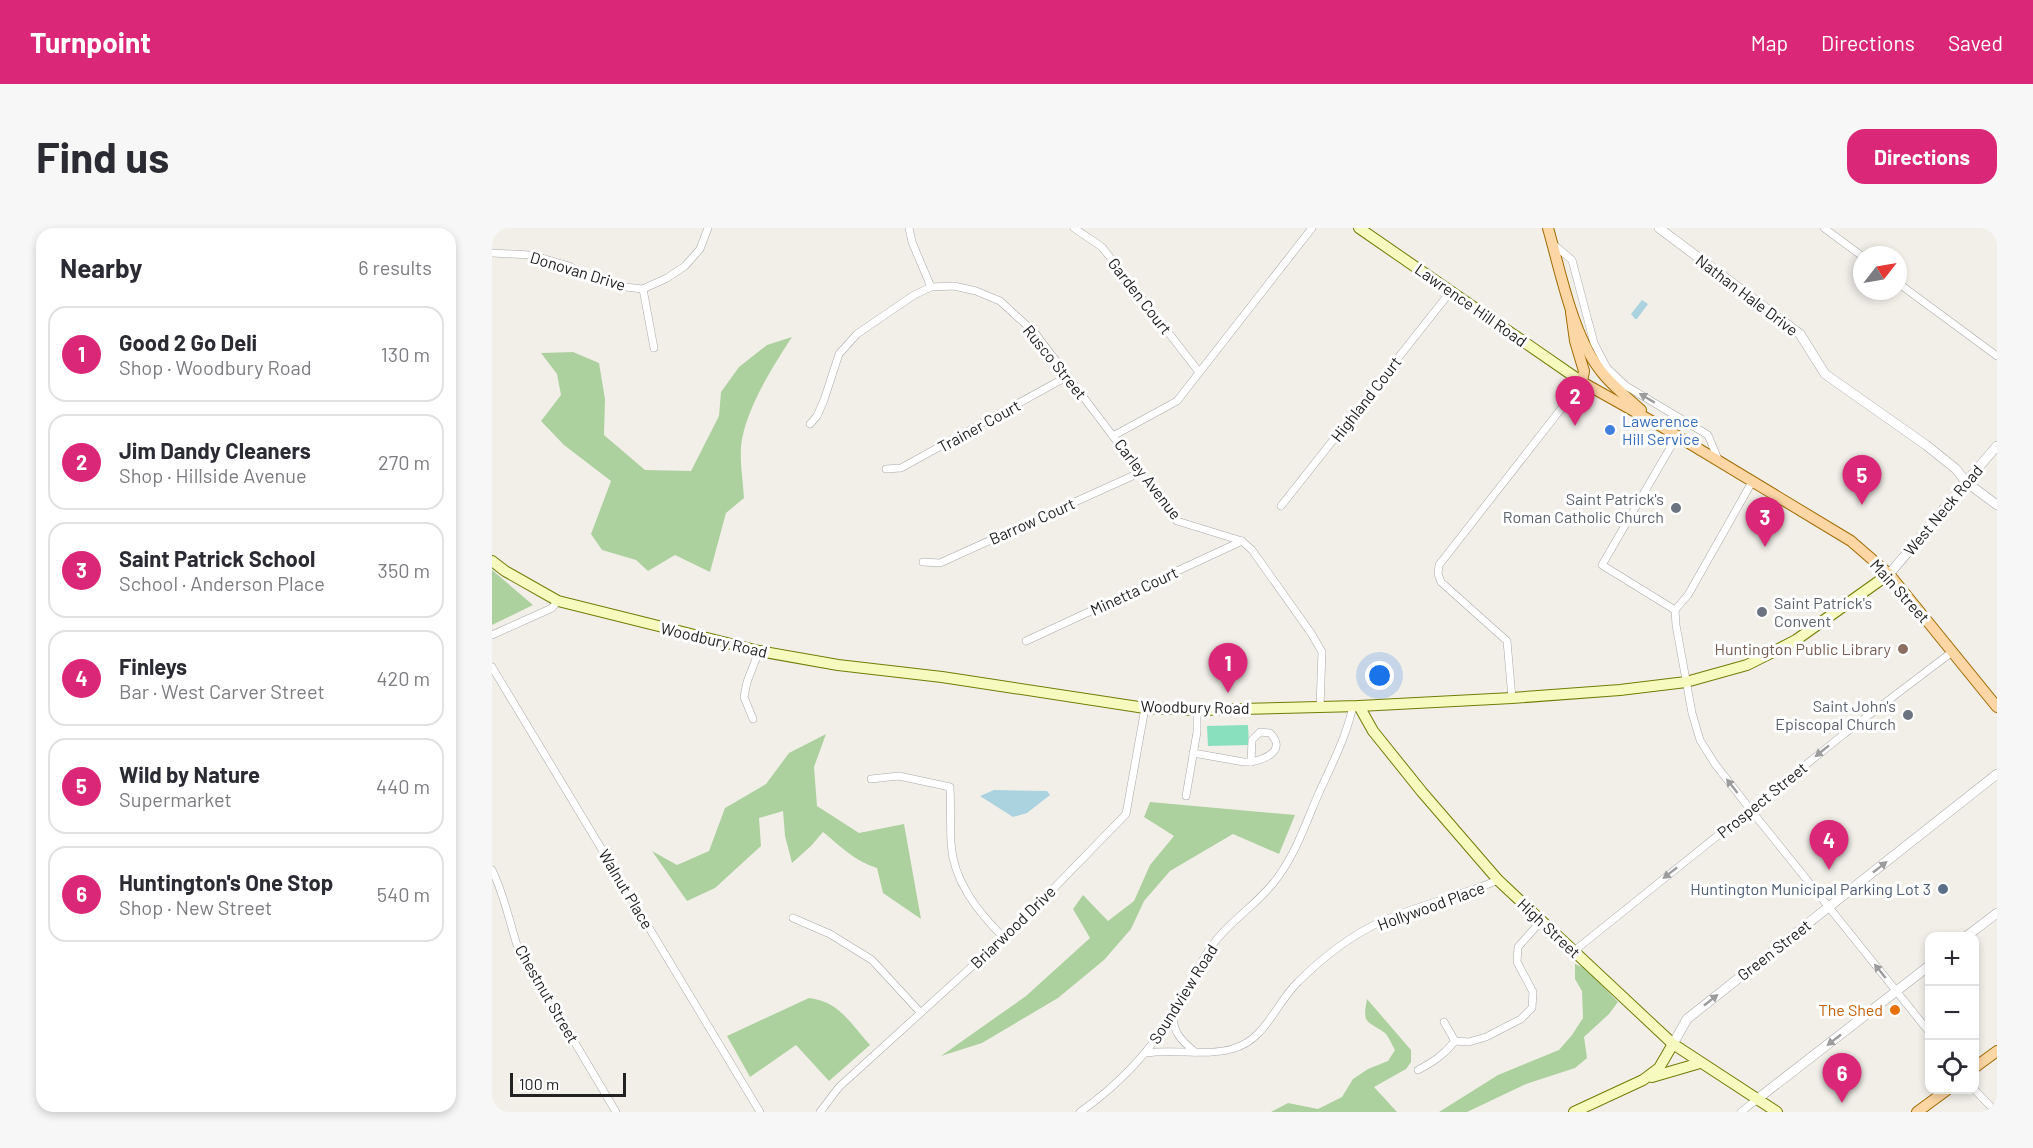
<!DOCTYPE html>
<meta charset="utf-8">
<style>
body{margin:0;font-family:Barlow,sans-serif;background:#f7f7f7;color:#2b2b33}
.controls{position:absolute;right:18px;bottom:18px;display:grid;overflow:hidden;border-radius:12px;box-shadow:0 3px 9px #0003}
.controls button{width:54px;height:54px;display:grid;place-items:center;padding:0;border:0;border-bottom:2px solid #e1e1e2;background:#fff;color:#2b2b33;font:30px sans-serif}
.compass{position:absolute;left:1361px;top:18px;width:54px;height:54px;border-radius:50%;background:#fff;box-shadow:0 3px 9px #0003;rotate:59deg}
.scale{position:absolute;left:18px;bottom:15px;width:116px;box-sizing:border-box;padding-left:6px;border:3px solid #222;border-top:0;font-size:16px;line-height:21px;white-space:nowrap;color:#222;-webkit-text-stroke:4px #fff;paint-order:stroke}
.you{position:absolute;left:888px;top:448px;width:21px;height:21px;margin:-15px;border:4px solid #fff;border-radius:50%;background:#1a73e8;box-shadow:0 0 0 9px #1a73e833}
.badge{display:grid;place-items:center;width:39px;height:39px;border-radius:50%;background:#db2777;color:#fff;font-size:20px;font-weight:700}
.pin{position:absolute;translate:-50% -50px;filter:drop-shadow(0 2px 3px #0008)}
.pin::after{content:'';position:absolute;top:32px;width:21px;height:18px;background:inherit;clip-path:polygon(0 0,100% 0,50% 100%)}
.list{margin:0;padding:0;list-style:none}
h2{display:flex;justify-content:space-between;align-items:center;height:78px;margin:0;padding:0 24px;font-size:26px}
h2 small{font-size:20px;font-weight:400;color:#7c7c81}
.list li{display:grid;grid-template-columns:39px 1fr auto;gap:18px;align-items:center;box-sizing:border-box;height:96px;margin:0 12px 12px;padding:0 12px;border:2px solid #e1e1e2;border-radius:18px}
.list b{display:block;font-size:22px;white-space:nowrap}
.list p{margin:0;font-size:20px;white-space:nowrap;color:#7c7c81}
.list em{font-size:20px;font-style:normal;color:#7c7c81}
.icon{flex:none;width:33px;height:33px;fill:none;stroke:currentColor;stroke-width:2;stroke-linecap:round;stroke-linejoin:round}
.map{position:relative;flex:none;width:1505px;height:884px;overflow:hidden;border-radius:18px}
header{display:flex;align-items:center;gap:36px;box-sizing:border-box;height:84px;padding:0 30px;background:#db2777;color:#fff}
header strong{font-size:28px}
nav{display:flex;gap:33px;margin-inline-start:auto;font-size:21px}
.intro{display:flex;align-items:center;justify-content:space-between;box-sizing:border-box;height:144px;padding:0 36px}
h1{margin:0;font-size:42px}
.button{padding:15px 27px;border-radius:18px;background:#db2777;color:#fff;font-size:21px;font-weight:700}
main{display:flex;gap:36px;padding:0 36px}
aside{flex:1;background:#fff;border-radius:18px;box-shadow:0 3px 9px #0003}
.map>svg:first-child{display:block}
.forest{fill:#add19e}
.pitch{fill:#88e0be}
.water{fill:#aad3df}
.lines{fill:none;stroke-linecap:round;stroke-linejoin:round}
.minor-casing{stroke:#a9a9a9;stroke-width:8}
.tertiary-casing{stroke:#a9a9a9;stroke-width:10}
.secondary-casing{stroke:#707d05;stroke-width:12}
.primary-casing{stroke:#a06b00;stroke-width:12}
.minor{stroke:#fff;stroke-width:7}
.tertiary{stroke:#fff;stroke-width:9}
.secondary{stroke:#f7fabf;stroke-width:10}
.primary{stroke:#fcd6a4;stroke-width:10}
.oneway{fill:#9c9c9c}
.shop-dot{fill:#3f7fe0;stroke:#fff;stroke-width:2}
.worship-dot{fill:#6b7280;stroke:#fff;stroke-width:2}
.education-dot{fill:#8d6e63;stroke:#fff;stroke-width:2}
.service-dot{fill:#5c6f8a;stroke:#fff;stroke-width:2}
.food-dot{fill:#e8710a;stroke:#fff;stroke-width:2}
.labels{text-anchor:middle;stroke-width:6;stroke-linejoin:round;paint-order:stroke}
.street-label{font-size:16px;fill:#222;stroke:#fff}
.shop-label{font-size:16px;fill:#366cbe;stroke:#fff;text-anchor:start}
.worship-label{font-size:16px;fill:#5b616d;stroke:#fff;text-anchor:end}
.education-label{font-size:16px;fill:#785e54;stroke:#fff;text-anchor:end}
.service-label{font-size:16px;fill:#4e5e75;stroke:#fff;text-anchor:end}
.food-label{font-size:16px;fill:#c56008;stroke:#fff;text-anchor:end}
</style>
<header>
<strong>Turnpoint</strong>
<nav><a>Map</a><a>Directions</a><a>Saved</a></nav>
</header>
<div class="intro"><h1>Find us</h1><a class="button">Directions</a></div>
<main>
<aside>
<h2>Nearby<small>6 results</small></h2>
<ul class="list">
<li><span class="badge">1</span><div><b>Good 2 Go Deli</b><p>Shop · Woodbury Road</p></div><em>130 m</em></li>
<li><span class="badge">2</span><div><b>Jim Dandy Cleaners</b><p>Shop · Hillside Avenue</p></div><em>270 m</em></li>
<li><span class="badge">3</span><div><b>Saint Patrick School</b><p>School · Anderson Place</p></div><em>350 m</em></li>
<li><span class="badge">4</span><div><b>Finleys</b><p>Bar · West Carver Street</p></div><em>420 m</em></li>
<li><span class="badge">5</span><div><b>Wild by Nature</b><p>Supermarket</p></div><em>440 m</em></li>
<li><span class="badge">6</span><div><b>Huntington's One Stop</b><p>Shop · New Street</p></div><em>540 m</em></li>
</ul>
</aside>
<div class="map">
<svg width="1505" height="884" viewBox="0 0 1505 884">
<rect width="100%" height="100%" fill="#f2efe9"/>
<!-- forest -->
<g class="forest">
<path d="M300,109C281,138 252,184 249,219C248,235 251,254 252,270L234,285L218,344L183,327L156,343L144,332L110,322L99,306L119,253L72,217L49,193L69,167L65,146L49,125L81,124L107,135L113,171L112,207L153,242L199,243L227,188L229,164L247,139L275,117Z"/>
<polygon points="0,342 41,377 0,397"/>
<path d="M334,506L322,539L325,578L367,605L412,596L429,691L391,665L385,640C364,634 348,618 331,604L319,618L300,635L293,608L291,583L267,590L269,618L223,660L195,673L160,623L185,637L217,623L233,580L274,556L297,525Z"/>
<polygon points="658,574 803,587 787,626 741,606 678,643 652,673 639,701 612,732 566,770 490,815 449,828 534,768 598,710 581,681 591,667 616,693 642,673 658,637 682,608 652,589"/>
<polygon points="1083,736 1093,740 1126,774 1117,786 1092,809 1095,830 1083,840 1034,856 975,884 947,884 1006,847 1067,822 1080,807 1091,790 1090,763 1083,751"/>
<path d="M317,770C347,773 359,796 378,817L337,853L304,817L258,849L235,808Z"/>
<path d="M875,771L919,822V834L914,841L882,859L905,884H779L796,875L826,881L850,869L861,851L876,841L896,833L903,822C900,817 897,809 893,805C875,792 870,797 875,771Z"/>
</g>
<!-- pitch -->
<polygon class="pitch" points="756,497 757,517 716,518 715,498"/>
<!-- water -->
<g class="water">
<polygon points="1150,72 1156,76 1145,91 1143,91 1139,86"/>
<polygon points="502,562 555,563 558,567 535,585 521,589 488,568"/>
</g>
<g class="lines">
<defs>
<g id="minor">
<polyline points="417,0 420,14 439,59"/>
<polyline points="582,0 610,19 707,144"/>
<polyline points="1332,0 1370,28"/>
<polyline points="1062,17 1080,32 1102,115 1115,140 1134,158 1216,207 1226,231"/>
<polyline points="0,25 39,27 77,38 97,50 124,58 151,61 175,50 193,38 208,21 216,0"/>
<polyline points="1406,55 1505,128"/>
<polyline points="151,61 162,120"/>
<polyline points="318,196 325,188 332,172 347,126 365,106 422,67 439,59 462,58 484,63 508,73 543,105 685,293 750,313 760,322 819,405 830,424 828,479"/>
<polyline points="621,208 685,173 820,0"/>
<polyline points="394,241 409,240 576,148"/>
<polyline points="789,278 959,63"/>
<polyline points="431,334 448,335 647,245"/>
<polyline points="1183,382 1184,397 1200,485 1208,512 1223,536 1258,581 1438,805"/>
<polyline points="1183,382 1110,337 1185,208"/>
<polyline points="1183,382 1196,367 1260,254"/>
<polyline points="0,407 60,380 66,373"/>
<polyline points="534,413 750,313"/>
<polyline points="0,439 268,884"/>
<polyline points="1020,470 1015,413 949,354 946,346 947,337 1090,154"/>
<polyline points="261,491 252,469 255,454 267,423"/>
<path d="M768,504L778,505C795,522 774,531 759,534L760,512Z"/>
<polyline points="701,525 752,534 759,534"/>
<path d="M379,551L407,548L458,559C459,577 458,596 459,615C461,653 486,684 512,710"/>
<polyline points="694,568 705,504 705,482"/>
<path d="M0,642C12,666 17,692 25,717L124,884"/>
<polyline points="301,690 338,706 380,732 428,784"/>
<polyline points="1082,723 1352,506 1460,424"/>
<path d="M681,787C681,805 690,813 703,824"/>
<polyline points="952,794 963,813"/>
<polyline points="963,813 977,814 994,809 1029,791 1040,780 1041,764 1025,734 1026,719 1049,693"/>
<path d="M654,825C681,821 715,828 740,821C774,812 783,776 806,754C829,731 857,709 886,695C925,677 967,669 1006,652"/>
<path d="M926,842C941,834 952,827 963,813"/>
<polyline points="1482,861 1504,884"/>
<polyline points="328,884 347,859 531,692 634,586 653,480"/>
<path d="M588,884C625,858 658,824 681,785C694,765 704,742 717,722C735,694 767,676 786,649C804,624 814,595 826,567C839,538 854,510 861,478"/>
<polyline points="1249,884 1264,872"/>
</g>
<g id="tertiary">
<polyline points="1167,0 1308,106 1333,146 1434,217 1464,241 1474,254 1505,277"/>
<path d="M1397,346C1434,304 1468,260 1505,218"/>
<polyline points="1475,708 1505,685"/>
<polyline points="1181,816 1195,791 1505,546"/>
<polyline points="1264,872 1438,737"/>
</g>
<g id="secondary">
<polyline points="867,0 1090,154"/>
<polyline points="0,333 13,343 66,373 267,423 346,437 450,449 653,480 705,482 867,478 1020,470 1128,462 1194,454 1255,437 1279,425 1304,412 1397,346"/>
<polyline points="867,478 881,503 930,564 1006,652 1181,816 1285,884"/>
<polyline points="1160,849 1208,835"/>
<polyline points="1082,884 1151,852 1167,840 1181,816"/>
</g>
<g id="primary">
<path d="M1056,0C1069,45 1081,111 1112,147C1123,160 1137,171 1149,182"/>
<polyline points="1079,84 1083,113 1092,143 1090,154 1172,200 1359,313 1397,346 1505,479"/>
<polyline points="1482,840 1505,823"/>
<polyline points="1425,884 1455,862"/>
</g>
</defs>
<!-- minor casing -->
<use href="#minor" class="minor-casing"/>
<!-- tertiary casing -->
<use href="#tertiary" class="tertiary-casing"/>
<!-- secondary casing -->
<use href="#secondary" class="secondary-casing"/>
<!-- primary casing -->
<use href="#primary" class="primary-casing"/>
<!-- minor -->
<use href="#minor" class="minor"/>
<!-- tertiary -->
<use href="#tertiary" class="tertiary"/>
<!-- secondary -->
<use href="#secondary" class="secondary"/>
<!-- primary -->
<use href="#primary" class="primary"/>
</g>
<!-- one-way arrows -->
<defs><path id="oneway-solid" d="M-6-.8H1V-3.2L6.5 0L1 3.2V.8H-6Z" transform="scale(1.5)"/></defs>
<g class="oneway">
<use href="#oneway-solid" transform="translate(1155 170) rotate(-149)"/>
<use href="#oneway-solid" transform="translate(1330 523) rotate(141)"/>
<use href="#oneway-solid" transform="translate(1240 558) rotate(-128)"/>
<use href="#oneway-solid" transform="translate(1388 639) rotate(-38)"/>
<use href="#oneway-solid" transform="translate(1178 645) rotate(142)"/>
<use href="#oneway-solid" transform="translate(1388 743) rotate(-129)"/>
<use href="#oneway-solid" transform="translate(1219 772) rotate(-38)"/>
<use href="#oneway-solid" transform="translate(1342 812) rotate(142)"/>
</g>
<!-- markers -->
<circle class="shop-dot" cx="1118" cy="202" r="6"/>
<g class="worship-dot">
<circle cx="1184" cy="280" r="6"/>
<circle cx="1270" cy="384" r="6"/>
<circle cx="1416" cy="487" r="6"/>
</g>
<circle class="education-dot" cx="1411" cy="421" r="6"/>
<circle class="service-dot" cx="1451" cy="661" r="6"/>
<circle class="food-dot" cx="1403" cy="782" r="6"/>
<g class="labels">
<!-- street labels -->
<g class="street-label">
<text transform="translate(86 43) rotate(17)" y="6">Donovan Drive</text>
<text transform="translate(1255 67) rotate(37)" y="6">Nathan Hale Drive</text>
<text transform="translate(648 68) rotate(52)" y="6">Garden Court</text>
<text transform="translate(979 77) rotate(35)" y="6">Lawrence Hill Road</text>
<text transform="translate(563 134) rotate(51)" y="6">Rusco Street</text>
<text transform="translate(874 171) rotate(-52)" y="6">Highland Court</text>
<text transform="translate(487 198) rotate(-29)" y="6">Trainer Court</text>
<text transform="translate(656 251) rotate(52)" y="6">Carley Avenue</text>
<text transform="translate(1451 282) rotate(-50)" y="6">West Neck Road</text>
<text transform="translate(540 293) rotate(-24)" y="6">Barrow Court</text>
<text transform="translate(642 363) rotate(-25)" y="6">Minetta Court</text>
<text transform="translate(1408 363) rotate(48)" y="6">Main Street</text>
<text transform="translate(222 412) rotate(13)" y="6">Woodbury Road</text>
<text transform="translate(703 479) rotate(1)" y="6">Woodbury Road</text>
<text transform="translate(1270 572) rotate(-39)" y="6">Prospect Street</text>
<text transform="translate(134 661) rotate(59)" y="6">Walnut Place</text>
<text transform="translate(939 678) rotate(-20)" y="6">Hollywood Place</text>
<text transform="translate(521 699) rotate(-44)" y="6">Briarwood Drive</text>
<text transform="translate(1057 700) rotate(43)" y="6">High Street</text>
<text transform="translate(1282 722) rotate(-38)" y="6">Green Street</text>
<text transform="translate(55 766) rotate(60)" y="6">Chestnut Street</text>
<text transform="translate(691 766) rotate(-58)" y="6">Soundview Road</text>
</g>
<!-- shop labels -->
<g class="shop-label">
<text x="1130" y="199">Lawerence<tspan x="1130" dy="18">Hill Service</tspan></text>
</g>
<!-- worship labels -->
<g class="worship-label">
<text x="1172" y="277">Saint Patrick's<tspan x="1172" dy="18">Roman Catholic Church</tspan></text>
<text x="1282" y="381" text-anchor="start">Saint Patrick's<tspan x="1282" dy="18">Convent</tspan></text>
<text x="1404" y="484">Saint John's<tspan x="1404" dy="18">Episcopal Church</tspan></text>
</g>
<!-- education labels -->
<g class="education-label">
<text x="1399" y="427">Huntington Public Library</text>
</g>
<!-- service labels -->
<g class="service-label">
<text x="1439" y="667">Huntington Municipal Parking Lot 3</text>
</g>
<!-- food labels -->
<g class="food-label">
<text x="1391" y="788">The Shed</text>
</g>
</g>
</svg>
<div class="controls">
<button>+</button>
<button>−</button>
<button><svg class="icon" aria-label="locate" viewBox="0 0 24 24"><circle cx="12" cy="12" r="6"/><path d="M12 2v4M12 18v4M2 12h4M18 12h4"/></svg></button>
</div>
<svg class="compass" viewBox="-18 -18 36 36"><path d="M0-13l5 13h-10z" fill="#e53935"/><path d="M0 13l5-13h-10z" fill="#7c7c81"/></svg>
<div class="scale">100 m</div>
<div class="you"></div>
<div class="pin badge" style="left:736px;top:465px">1</div>
<div class="pin badge" style="left:1083px;top:198px">2</div>
<div class="pin badge" style="left:1273px;top:319px">3</div>
<div class="pin badge" style="left:1337px;top:642px">4</div>
<div class="pin badge" style="left:1370px;top:277px">5</div>
<div class="pin badge" style="left:1350px;top:875px">6</div>
</div>
</main>
